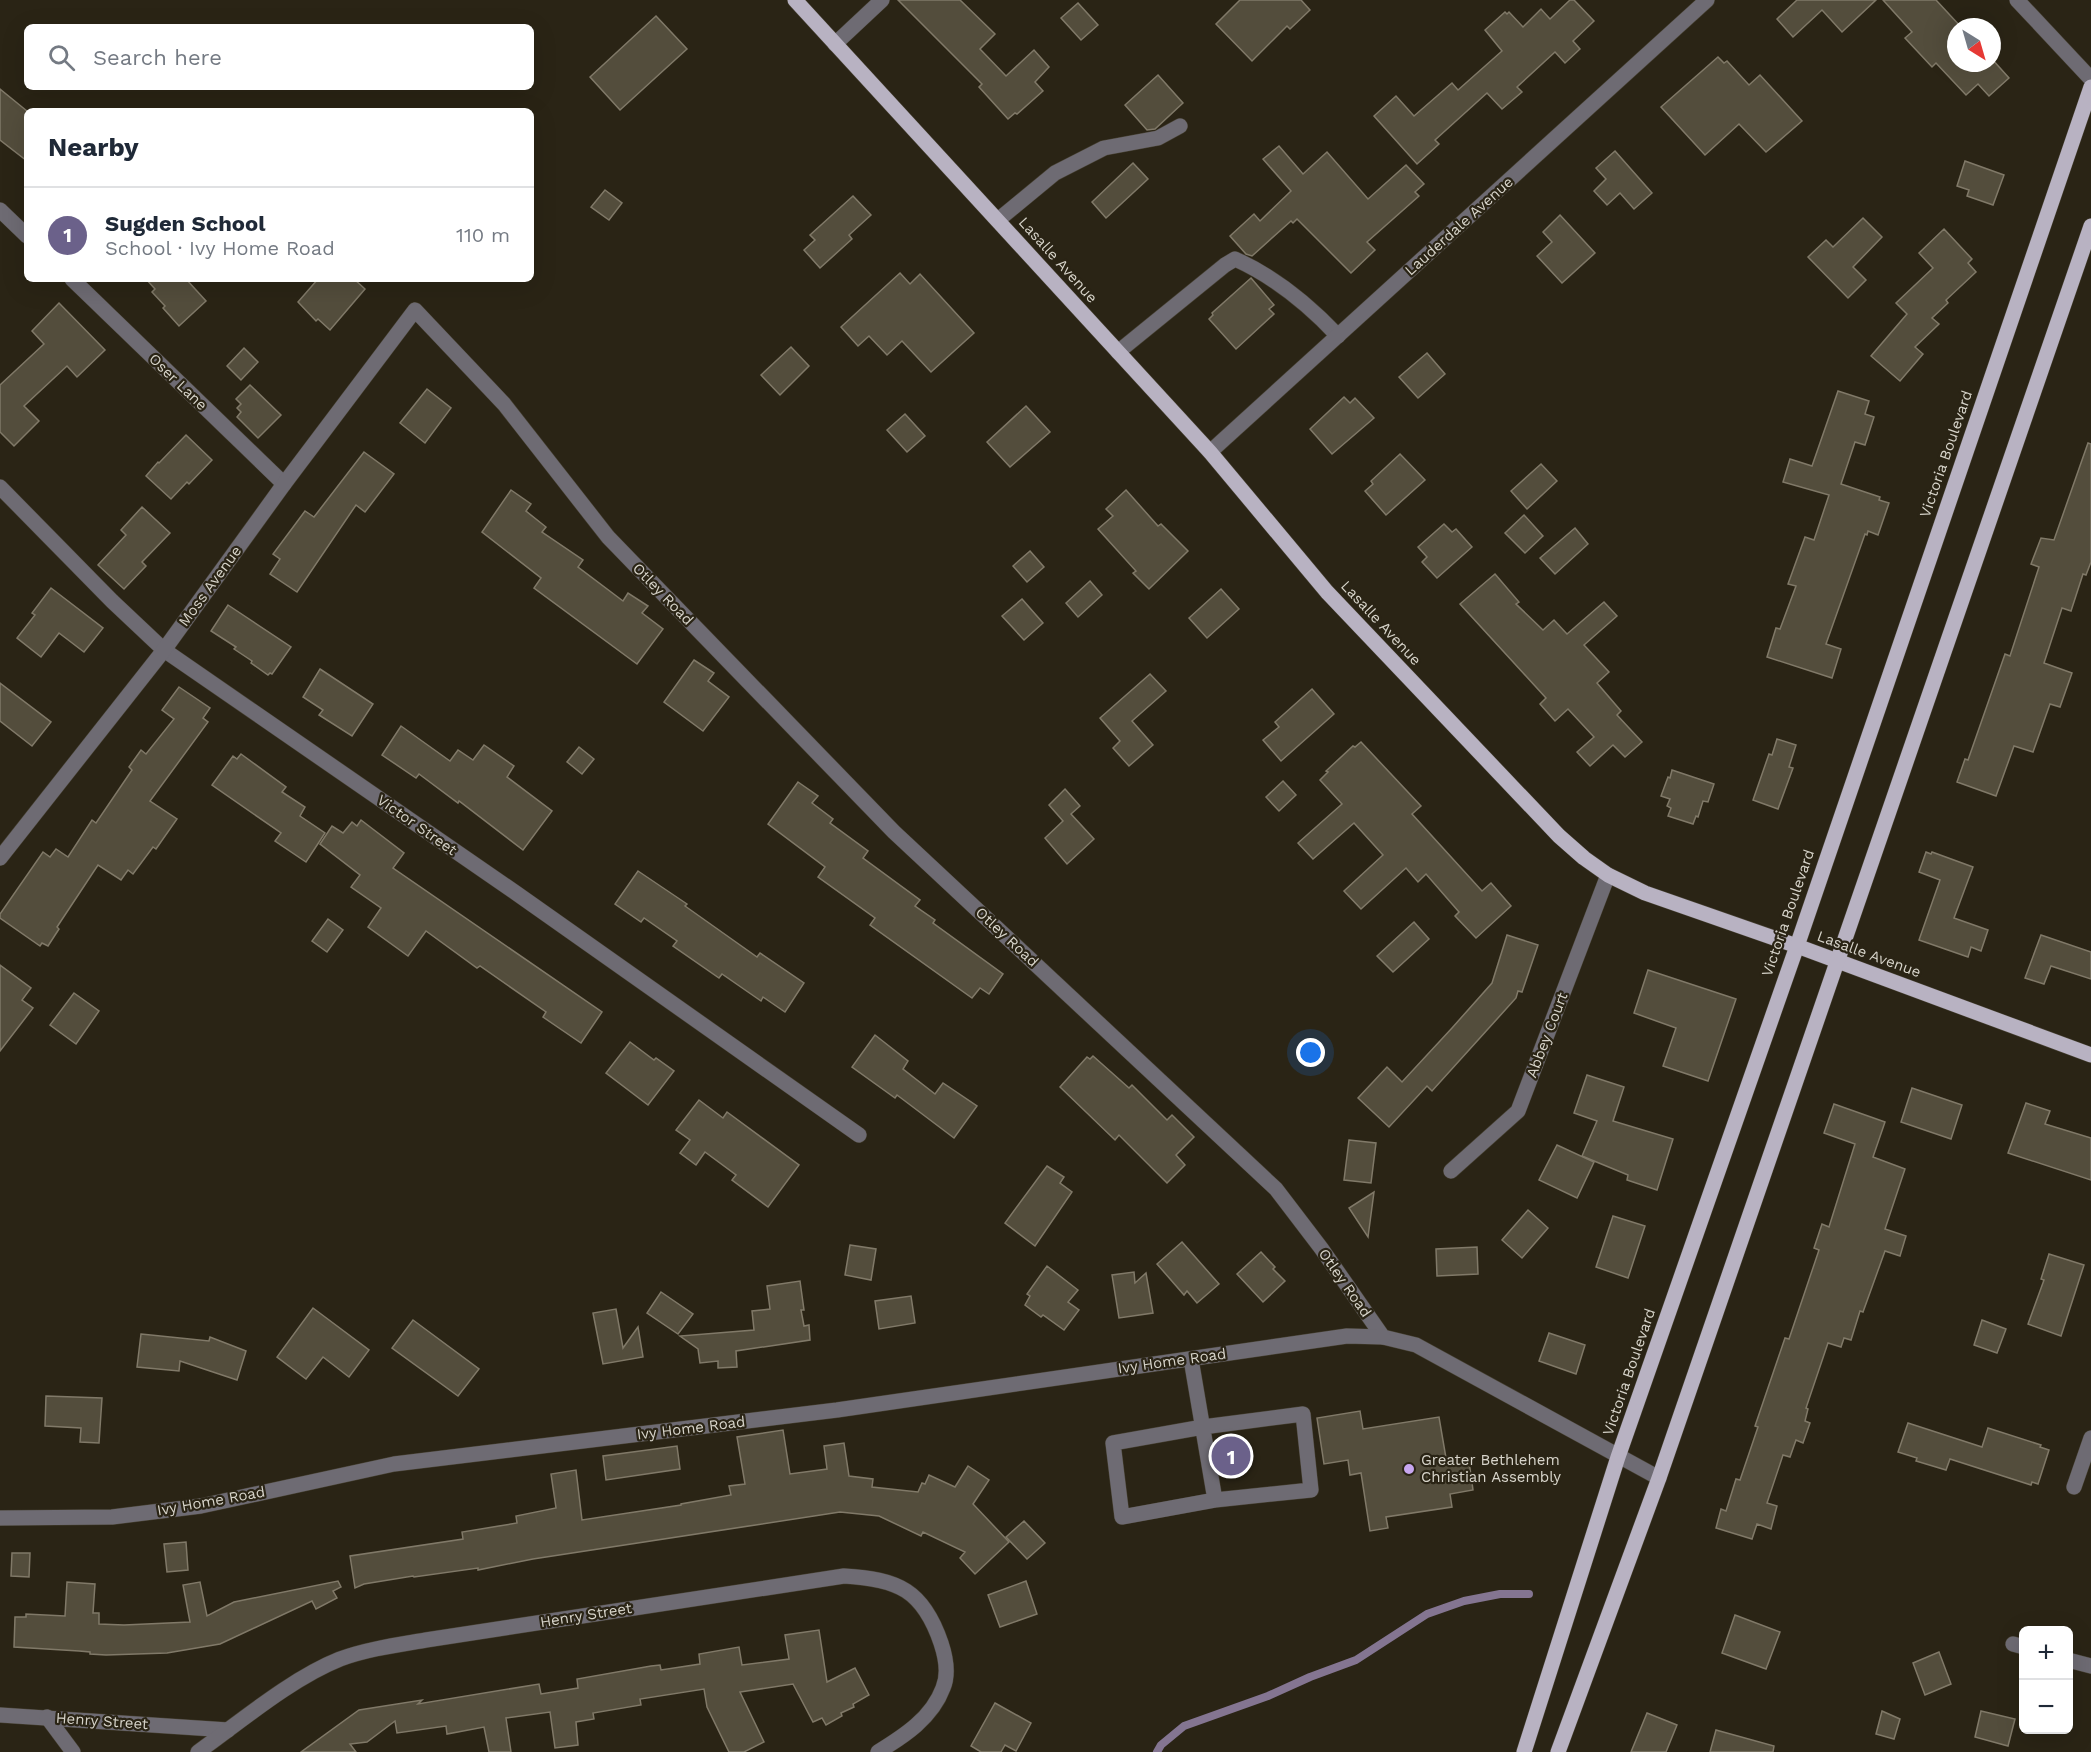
<!DOCTYPE html>
<meta charset="utf-8">
<style>
body{margin:0;font-family:"Work Sans",sans-serif;background:#f2f2f3;color:#1f2937}
.controls{position:absolute;right:18px;bottom:18px;display:grid;overflow:hidden;border-radius:9px;box-shadow:0 6px 24px #0002}
.controls button{width:54px;height:54px;display:grid;place-items:center;padding:0;border:0;border-bottom:2px solid #e0e1e3;background:#fff;color:#1f2937;font:30px sans-serif}
.compass{position:absolute;left:1947px;top:18px;width:54px;height:54px;border-radius:50%;background:#fff;box-shadow:0 6px 24px #0002;rotate:143deg}
.you{position:absolute;left:1311px;top:1053px;width:21px;height:21px;margin:-15px;border:4px solid #fff;border-radius:50%;background:#1a73e8;box-shadow:0 0 0 9px #1a73e833}
.badge{display:grid;place-items:center;width:39px;height:39px;border-radius:50%;background:#6b618a;color:#fff;font-size:20px;font-weight:700}
.pin{position:absolute;translate:-50% -50%;border:3px solid #fff;box-shadow:0 2px 6px #0006}
.list{margin:0;padding:0;list-style:none}
h2{display:flex;justify-content:space-between;align-items:center;height:78px;margin:0;padding:0 24px;font-size:26px}
h2 small{font-size:20px;font-weight:400;color:#747a83}
.list li{display:grid;grid-template-columns:39px 1fr auto;gap:18px;align-items:center;box-sizing:border-box;height:96px;padding:0 24px;border-top:2px solid #e0e1e3}
.list b{display:block;font-size:22px;white-space:nowrap}
.list p{margin:0;font-size:20px;white-space:nowrap;color:#747a83}
.list em{font-size:20px;font-style:normal;color:#747a83}
.icon{flex:none;width:33px;height:33px;fill:none;stroke:currentColor;stroke-width:2;stroke-linecap:round;stroke-linejoin:round}
.map{position:relative;flex:none;width:2091px;height:1752px;overflow:hidden}
.search{position:absolute;background:#fff;box-shadow:0 6px 24px #0002;left:24px;top:24px;width:510px;height:66px;display:flex;align-items:center;gap:15px;box-sizing:border-box;padding:0 21px;border-radius:9px;color:#747a83;font-size:22px}
.panel{position:absolute;background:#fff;box-shadow:0 6px 24px #0002;left:24px;top:108px;width:510px;height:174px;border-radius:9px}
.map>svg:first-child{display:block}
.lines{fill:none;stroke-linecap:round;stroke-linejoin:round}
.stream{stroke:#847591;stroke-width:8}
.building{fill:#534d3c;stroke:#807968;stroke-width:1.5}
.minor-casing{stroke:#464032;stroke-width:16}
.major-casing{stroke:#464032;stroke-width:16}
.minor{stroke:#6e6b73;stroke-width:15}
.major{stroke:#b8b2c2;stroke-width:15}
.poi-dot{fill:#c7a6ef;stroke:#2a2415;stroke-width:2}
.labels{text-anchor:middle;stroke-width:4.5;stroke-linejoin:round;paint-order:stroke}
.street-label{font-size:15px;fill:#d7d4ca;stroke:#2a2415}
.poi-label{font-size:15px;fill:#d7d4ca;stroke:#2a2415;text-anchor:start}
</style>
<div class="map">
<svg width="2091" height="1752" viewBox="0 0 2091 1752">
<rect width="100%" height="100%" fill="#2a2415"/>
<g class="lines">
<!-- stream -->
<polyline class="stream" points="1157,1752 1161,1745 1184,1726 1268,1696 1310,1677 1356,1660 1427,1614 1464,1601 1500,1594 1529,1594"/>
</g>
<!-- building -->
<g class="building">
<polygon points="898,0 960,0 995,34 980,49 1006,76 1034,50 1049,67 1035,82 1043,91 1017,114 1015,113 1008,119 979,87 982,84"/>
<polygon points="1240,0 1301,0 1310,10 1290,29 1287,26 1252,61 1216,24"/>
<polygon points="1570,0 1574,0 1594,21 1573,41 1580,49 1565,63 1555,52 1517,87 1522,92 1502,109 1487,93 1435,140 1439,144 1417,164 1374,116 1396,96 1414,116 1452,83 1458,90 1502,51 1485,30 1505,12 1507,14 1509,12 1523,27 1541,9 1550,19"/>
<polygon points="1797,0 1876,0 1842,32 1822,10 1793,37 1777,19"/>
<polygon points="1883,0 1936,0 1961,27 1956,27 1956,63 1992,63 1992,59 2009,78 1989,96 1978,84 1966,95 1936,63 1932,67 1905,38 1912,32"/>
<polygon points="1078,3 1098,25 1081,40 1061,18"/>
<polygon points="656,16 687,49 620,110 590,77"/>
<polygon points="1718,57 1724,63 1727,61 1749,85 1760,75 1802,121 1766,152 1739,124 1705,155 1661,107"/>
<polygon points="1158,75 1183,103 1155,129 1147,130 1125,105"/>
<polygon points="0,89 27,111 27,161 0,140"/>
<polygon points="1279,146 1303,174 1327,152 1368,199 1406,165 1424,184 1415,192 1419,196 1367,242 1375,250 1351,273 1297,219 1293,223 1291,221 1252,256 1246,254 1230,236 1254,214 1260,221 1291,191 1263,159"/>
<polygon points="1615,151 1652,193 1634,209 1620,193 1607,205 1594,191 1606,179 1596,168"/>
<polygon points="1965,161 2004,175 1993,205 1967,196 1969,190 1957,186"/>
<polygon points="1133,163 1148,179 1106,218 1092,202"/>
<polygon points="605,190 622,203 609,220 591,207"/>
<polygon points="853,196 871,215 849,235 852,239 820,268 804,250 815,240 810,235"/>
<polygon points="1560,215 1595,253 1562,283 1537,256 1552,242 1543,232"/>
<polygon points="1863,218 1882,237 1853,267 1866,280 1848,298 1808,257 1826,240 1833,247"/>
<polygon points="1944,229 1972,259 1968,263 1976,272 1946,300 1948,303 1932,318 1939,324 1915,347 1923,354 1900,381 1871,356 1907,314 1896,303 1933,268 1919,253"/>
<polygon points="900,273 910,284 920,274 974,333 931,372 902,341 887,355 869,336 858,346 841,327"/>
<polygon points="1251,278 1274,305 1269,309 1274,314 1236,349 1209,319 1213,315 1212,313"/>
<polygon points="146,279 186,279 206,301 179,326 163,308 165,306 152,292 155,289"/>
<polygon points="318,279 354,279 365,289 330,330 318,319 316,321 298,302"/>
<polygon points="59,303 105,350 77,377 67,366 24,406 39,421 14,446 0,432 0,385 44,344 32,331"/>
<polygon points="791,347 809,366 780,395 761,375"/>
<polygon points="244,348 258,362 241,380 227,366"/>
<polygon points="1427,353 1445,374 1418,398 1399,377"/>
<polygon points="250,385 281,415 258,438 237,417 241,412 237,408 241,404 236,399"/>
<polygon points="427,389 451,408 425,443 400,423"/>
<polygon points="1838,391 1869,401 1865,414 1874,417 1865,445 1855,442 1841,484 1880,497 1879,500 1889,503 1878,535 1868,531 1867,535 1865,534 1826,644 1841,649 1832,678 1767,657 1776,628 1780,629 1796,586 1788,584 1805,537 1814,540 1829,495 1783,482 1790,459 1812,466"/>
<polygon points="1344,397 1350,403 1355,398 1374,418 1332,454 1310,429"/>
<polygon points="1026,406 1050,432 1010,467 987,442"/>
<polygon points="905,414 925,436 907,452 887,430"/>
<polygon points="186,435 212,460 189,484 187,482 171,499 146,476 158,462 159,463"/>
<polygon points="2088,443 2091,444 2091,562 2086,575 2083,574 2071,611 2062,608 2044,663 2072,673 2060,707 2050,704 2033,752 2014,746 1996,796 1957,782 1965,759 1968,760 2005,654 2010,656 2039,567 2031,564 2041,538 2054,540"/>
<polygon points="364,452 394,474 365,512 356,505 297,592 270,574 280,559 273,554 305,511 314,517"/>
<polygon points="1400,454 1425,480 1386,515 1365,491 1373,484 1371,481"/>
<polygon points="1541,464 1557,481 1527,509 1511,491"/>
<polygon points="511,490 531,504 526,511 546,527 542,532 583,560 578,567 623,601 628,593 648,606 642,613 663,629 637,664 534,588 541,578 482,532"/>
<polygon points="1126,490 1158,526 1161,524 1188,551 1149,589 1133,573 1136,571 1098,529 1113,516 1106,509"/>
<polygon points="142,507 170,533 142,562 146,566 124,589 98,565 126,535 121,530"/>
<polygon points="1524,515 1543,536 1525,553 1505,533"/>
<polygon points="1444,524 1452,532 1456,529 1472,547 1437,578 1422,562 1427,557 1418,547"/>
<polygon points="1575,528 1588,544 1555,574 1540,558"/>
<polygon points="1030,551 1044,567 1027,582 1013,566"/>
<polygon points="1495,574 1519,602 1516,604 1543,630 1554,620 1567,634 1604,602 1617,616 1584,645 1609,672 1597,683 1621,711 1617,715 1642,742 1625,757 1613,745 1590,766 1577,752 1594,737 1568,709 1555,721 1540,704 1546,698 1460,604"/>
<polygon points="1090,581 1102,595 1078,617 1066,603"/>
<polygon points="51,588 103,628 84,652 59,633 41,657 17,638 35,615 32,613"/>
<polygon points="1221,589 1239,609 1207,638 1189,618"/>
<polygon points="1022,599 1043,623 1024,640 1002,616"/>
<polygon points="228,605 291,647 272,674 270,673 268,675 251,663 252,661 234,649 236,647 211,631"/>
<polygon points="694,660 714,673 708,681 729,697 703,731 664,702"/>
<polygon points="320,669 373,704 352,736 319,715 323,710 303,697"/>
<polygon points="1150,674 1166,691 1132,721 1153,745 1129,766 1113,748 1120,741 1100,718"/>
<polygon points="0,683 51,722 32,746 0,721"/>
<polygon points="179,687 210,708 203,718 208,722 150,801 177,819 156,849 153,847 133,874 128,870 121,880 98,865 57,927 59,929 48,946 42,943 40,946 0,918 0,914 43,852 50,857 56,849 68,857 92,820 96,823 132,770 129,767 141,750 146,754 174,719 162,710"/>
<polygon points="1312,689 1334,714 1281,761 1263,740 1279,727 1275,722"/>
<polygon points="401,726 450,761 458,750 473,760 484,745 514,766 507,777 552,811 523,850 459,801 458,803 419,774 416,778 382,755"/>
<polygon points="1777,739 1796,745 1789,767 1793,768 1778,809 1753,800 1769,754 1772,755"/>
<polygon points="1361,742 1421,806 1412,814 1482,891 1491,883 1511,906 1476,938 1455,916 1459,912 1426,874 1418,882 1406,868 1361,909 1344,891 1383,855 1354,823 1313,859 1298,843 1342,804 1320,780 1328,772 1326,771 1353,746 1355,747"/>
<polygon points="579,747 594,759 582,774 567,762"/>
<polygon points="241,754 286,787 282,792 305,807 300,816 325,833 306,862 275,841 281,833 212,785 233,756 237,759"/>
<polygon points="1672,770 1714,784 1708,802 1703,801 1698,817 1696,816 1693,824 1668,816 1671,808 1667,806 1670,799 1661,796 1668,777 1670,778"/>
<polygon points="1283,781 1296,795 1279,811 1266,797"/>
<polygon points="798,782 818,796 812,803 833,819 830,823 868,851 863,858 920,900 915,906 935,920 933,923 1003,974 989,994 980,988 972,998 870,925 875,918 818,877 825,867 768,824"/>
<polygon points="1065,789 1080,806 1071,814 1094,839 1067,864 1045,838 1063,821 1049,805"/>
<polygon points="361,820 404,853 393,868 602,1012 581,1043 543,1017 546,1012 480,966 477,968 426,931 408,956 368,927 381,908 351,887 360,875 320,844 332,826 343,833 352,822 357,826"/>
<polygon points="1926,852 1931,854 1932,852 1973,867 1954,918 1988,930 1981,951 1971,947 1968,957 1919,940 1940,880 1919,872"/>
<polygon points="638,871 687,904 685,906 757,957 760,953 804,983 785,1012 763,997 761,1001 722,974 719,978 673,946 677,941 644,918 641,922 615,904"/>
<polygon points="328,919 343,930 327,952 312,941"/>
<polygon points="1414,922 1429,939 1393,972 1377,956"/>
<polygon points="1507,935 1538,945 1522,992 1518,991 1516,998 1432,1091 1427,1086 1389,1127 1358,1098 1387,1067 1402,1082 1452,1028 1492,983"/>
<polygon points="2041,935 2091,952 2091,979 2051,966 2044,984 2025,978"/>
<polygon points="0,965 31,988 22,1000 33,1008 0,1051"/>
<polygon points="1648,970 1736,999 1708,1081 1663,1066 1676,1028 1634,1013"/>
<polygon points="74,993 99,1011 76,1044 50,1025"/>
<polygon points="875,1035 908,1061 903,1069 935,1094 943,1083 977,1106 954,1138 897,1095 895,1098 852,1067"/>
<polygon points="630,1042 654,1060 656,1058 674,1071 648,1105 606,1073"/>
<polygon points="1093,1056 1129,1088 1132,1085 1167,1120 1172,1115 1194,1137 1176,1155 1185,1165 1167,1183 1119,1135 1115,1140 1060,1087 1087,1057 1090,1059"/>
<polygon points="1587,1075 1624,1087 1613,1121 1673,1139 1657,1190 1627,1180 1628,1175 1582,1156 1597,1121 1574,1113"/>
<polygon points="1912,1088 1962,1105 1951,1139 1901,1122"/>
<polygon points="699,1100 723,1118 727,1112 799,1165 768,1207 732,1180 736,1175 705,1152 696,1165 680,1153 690,1140 676,1130"/>
<polygon points="2026,1103 2050,1111 2045,1124 2091,1138 2091,1180 2008,1153"/>
<polygon points="1834,1104 1885,1122 1873,1157 1905,1169 1885,1229 1906,1236 1900,1256 1885,1251 1863,1312 1860,1311 1851,1340 1844,1338 1841,1347 1828,1343 1806,1408 1808,1409 1805,1421 1810,1423 1803,1443 1796,1440 1790,1457 1783,1455 1767,1503 1777,1506 1771,1529 1757,1524 1752,1539 1716,1528 1721,1509 1726,1511 1736,1479 1740,1480 1758,1427 1755,1426 1785,1338 1789,1339 1819,1250 1814,1248 1822,1224 1829,1227 1855,1144 1824,1133"/>
<polygon points="1349,1140 1376,1143 1371,1183 1344,1180"/>
<polygon points="1557,1145 1594,1162 1577,1198 1539,1180"/>
<polygon points="1047,1166 1064,1177 1060,1183 1072,1192 1035,1246 1005,1223"/>
<polygon points="1374,1192 1368,1237 1349,1208"/>
<polygon points="1528,1210 1548,1228 1522,1258 1502,1240"/>
<polygon points="1613,1216 1645,1226 1628,1278 1596,1267"/>
<polygon points="1182,1242 1219,1284 1197,1303 1187,1291 1184,1295 1157,1264"/>
<polygon points="850,1245 876,1249 871,1280 845,1275"/>
<polygon points="1477,1247 1478,1274 1437,1276 1436,1249"/>
<polygon points="1261,1252 1275,1267 1273,1269 1285,1281 1263,1302 1237,1274"/>
<polygon points="2049,1254 2084,1265 2061,1336 2028,1324 2044,1280 2041,1279"/>
<polygon points="1047,1266 1078,1290 1068,1302 1079,1310 1064,1330 1043,1315 1041,1317 1025,1305 1030,1296 1027,1294"/>
<polygon points="1134,1272 1135,1283 1146,1273 1153,1313 1119,1318 1112,1275"/>
<polygon points="800,1281 804,1310 801,1310 804,1326 809,1325 810,1340 736,1351 737,1367 718,1368 718,1361 700,1363 698,1349 680,1336 754,1330 752,1311 770,1309 767,1286"/>
<polygon points="661,1292 693,1314 678,1334 647,1313"/>
<polygon points="911,1296 915,1323 879,1329 875,1301"/>
<polygon points="313,1308 369,1350 349,1377 323,1357 306,1379 277,1357"/>
<polygon points="616,1309 623,1348 638,1327 643,1357 603,1364 593,1313"/>
<polygon points="413,1320 479,1369 458,1396 392,1348"/>
<polygon points="1982,1320 2006,1329 1997,1353 1974,1345"/>
<polygon points="1549,1333 1585,1345 1576,1374 1539,1361"/>
<polygon points="141,1334 209,1341 210,1337 246,1351 237,1380 180,1361 179,1371 137,1367"/>
<polygon points="46,1396 102,1398 99,1443 80,1442 81,1428 45,1426"/>
<polygon points="1360,1411 1363,1429 1439,1417 1447,1464 1469,1461 1473,1490 1450,1494 1452,1507 1386,1517 1388,1528 1370,1531 1361,1473 1350,1475 1348,1460 1324,1464 1317,1418"/>
<polygon points="1908,1423 1982,1447 1988,1428 2041,1445 2040,1447 2049,1450 2038,1484 2032,1482 2031,1485 1950,1459 1946,1470 1916,1461 1917,1458 1898,1452"/>
<polygon points="783,1430 790,1474 827,1469 824,1446 844,1443 849,1476 873,1479 872,1487 918,1492 922,1483 925,1484 929,1475 955,1487 968,1466 989,1480 973,1504 1009,1542 975,1574 960,1558 965,1552 923,1532 921,1536 879,1516 840,1512 533,1559 478,1570 478,1568 414,1577 413,1576 364,1584 355,1588 350,1556 463,1539 462,1532 517,1523 516,1516 556,1508 551,1474 576,1470 582,1520 681,1505 681,1504 731,1495 729,1486 745,1484 737,1437"/>
<polygon points="677,1446 680,1469 606,1480 603,1456"/>
<polygon points="1024,1521 1045,1543 1027,1559 1006,1537"/>
<polygon points="186,1542 188,1570 167,1572 164,1544"/>
<polygon points="12,1553 30,1553 29,1577 11,1576"/>
<polygon points="338,1581 341,1587 333,1591 337,1598 316,1609 312,1601 220,1644 167,1653 106,1655 90,1654 90,1652 79,1651 14,1647 15,1617 26,1617 26,1614 65,1616 67,1582 95,1584 93,1613 99,1613 99,1624 124,1625 190,1622 183,1585 200,1582 207,1616 234,1602"/>
<polygon points="1026,1581 1037,1614 1000,1627 988,1595"/>
<polygon points="1735,1615 1780,1632 1766,1669 1722,1653"/>
<polygon points="819,1630 827,1682 855,1668 869,1695 853,1704 854,1707 841,1713 842,1716 826,1725 822,1718 813,1722 793,1684 740,1692 764,1742 744,1752 729,1752 707,1707 704,1689 640,1699 641,1705 593,1713 594,1719 576,1722 578,1745 555,1748 550,1712 506,1718 511,1752 489,1752 484,1727 447,1734 446,1726 397,1733 395,1721 367,1742 350,1744 356,1752 301,1752 359,1710 422,1700 418,1704 539,1684 541,1694 578,1688 577,1679 651,1666 660,1665 661,1670 700,1664 699,1654 739,1647 742,1665 789,1659 785,1635"/>
<polygon points="1939,1652 1951,1684 1925,1695 1913,1663"/>
<polygon points="995,1703 1031,1723 1016,1751 1005,1745 1001,1752 981,1752 971,1746"/>
<polygon points="1882,1711 1900,1719 1894,1739 1876,1734"/>
<polygon points="1981,1711 2015,1719 2008,1746 1975,1737"/>
<polygon points="1647,1713 1677,1725 1666,1752 1631,1752"/>
<polygon points="1716,1730 1774,1746 1773,1752 1710,1752"/>
</g>
<g class="lines">
<defs>
<g id="minor">
<polyline points="2017,0 2091,79"/>
<polyline points="835,44 882,0"/>
<polyline points="0,210 27,236"/>
<polyline points="998,220 1055,173 1104,148 1158,138 1180,126"/>
<polyline points="72,279 284,484"/>
<path d="M1118,352L1225,265L1235,259C1275,277 1308,304 1338,336"/>
<polyline points="1210,452 1707,0"/>
<polyline points="0,487 112,601 164,650 516,893 859,1135"/>
<polyline points="0,858 164,650 284,484 415,310 504,404 608,537 894,832 1276,1189 1321,1248 1383,1337 1416,1345 1659,1478"/>
<polyline points="1451,1171 1518,1111 1608,875"/>
<polyline points="1191,1359 1215,1500 1122,1517 1113,1443 1203,1427 1303,1414 1311,1490 1215,1500"/>
<polyline points="2074,1487 2091,1438"/>
<polyline points="0,1518 112,1517 201,1506 394,1464 837,1410 1347,1336 1383,1337"/>
<polyline points="2013,1644 2024,1647"/>
<polyline points="2068,1660 2091,1666"/>
<polyline points="0,1715 228,1730"/>
<polyline points="47,1717 73,1752"/>
<path d="M198,1752C240,1722 292,1678 340,1659C367,1649 397,1645 426,1640L844,1576C898,1579 923,1590 941,1643C946,1658 949,1674 943,1688C932,1718 904,1736 878,1752"/>
</g>
<g id="major">
<polyline points="795,0 1210,452 1327,592 1559,836 1584,858 1608,875 1645,893 1797,946 2091,1055"/>
<polyline points="1524,1752 1618,1457 1797,946 2091,87"/>
<polyline points="1558,1752 1659,1478 2091,226"/>
</g>
</defs>
<!-- minor casing -->
<use href="#minor" class="minor-casing"/>
<!-- major casing -->
<use href="#major" class="major-casing"/>
<!-- minor -->
<use href="#minor" class="minor"/>
<!-- major -->
<use href="#major" class="major"/>
</g>
<!-- markers -->
<circle class="poi-dot" cx="1409" cy="1469" r="6"/>
<g class="labels">
<!-- street labels -->
<g class="street-label">
<text transform="translate(1459 226) rotate(-42)" y="5">Lauderdale Avenue</text>
<text transform="translate(1058 260) rotate(48)" y="5">Lasalle Avenue</text>
<text transform="translate(178 382) rotate(44)" y="5">Oser Lane</text>
<text transform="translate(1946 454) rotate(-71)" y="5">Victoria Boulevard</text>
<text transform="translate(210 586) rotate(-54)" y="5">Moss Avenue</text>
<text transform="translate(663 594) rotate(46)" y="5">Otley Road</text>
<text transform="translate(1381 623) rotate(47)" y="5">Lasalle Avenue</text>
<text transform="translate(417 825) rotate(35)" y="5">Victor Street</text>
<text transform="translate(1788 913) rotate(-71)" y="5">Victoria Boulevard</text>
<text transform="translate(1007 937) rotate(43)" y="5">Otley Road</text>
<text transform="translate(1869 954) rotate(20)" y="5">Lasalle Avenue</text>
<text transform="translate(1547 1035) rotate(-69)" y="5">Abbey Court</text>
<text transform="translate(1345 1283) rotate(55)" y="5">Otley Road</text>
<text transform="translate(1172 1361) rotate(-8)" y="5">Ivy Home Road</text>
<text transform="translate(1629 1372) rotate(-71)" y="5">Victoria Boulevard</text>
<text transform="translate(691 1428) rotate(-7)" y="5">Ivy Home Road</text>
<text transform="translate(211 1501) rotate(-10)" y="5">Ivy Home Road</text>
<text transform="translate(586 1615) rotate(-9)" y="5">Henry Street</text>
<text transform="translate(102 1721) rotate(4)" y="5">Henry Street</text>
</g>
<!-- poi labels -->
<g class="poi-label">
<text x="1421" y="1465">Greater Bethlehem<tspan x="1421" dy="17">Christian Assembly</tspan></text>
</g>
</g>
</svg>
<div class="controls">
<button>+</button>
<button>−</button>
</div>
<svg class="compass" viewBox="-18 -18 36 36"><path d="M0-13l5 13h-10z" fill="#e53935"/><path d="M0 13l5-13h-10z" fill="#747a83"/></svg>
<div class="you"></div>
<div class="pin badge" style="left:1231px;top:1456px">1</div>
<div class="search"><svg class="icon" aria-label="search" viewBox="0 0 24 24"><circle cx="10" cy="10" r="6"/><path d="M15 15l6 6"/></svg>Search here</div>
<section class="panel">
<h2>Nearby<small></small></h2>
<ul class="list">
<li><span class="badge">1</span><div><b>Sugden School</b><p>School · Ivy Home Road</p></div><em>110 m</em></li>
</ul>
</section>
</div>
